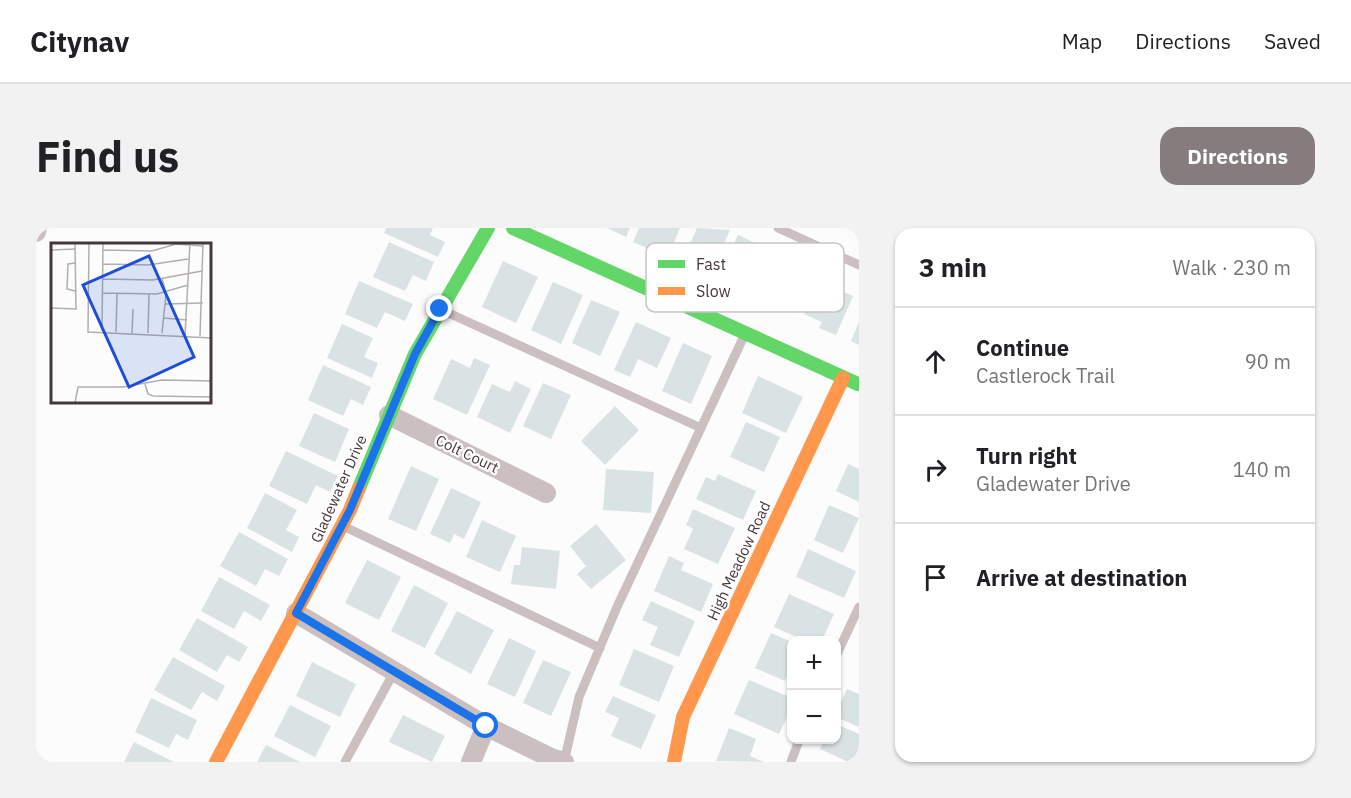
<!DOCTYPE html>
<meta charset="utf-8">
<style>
body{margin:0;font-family:"IBM Plex Sans",sans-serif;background:#f2f2f2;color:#202124}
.controls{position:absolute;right:18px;bottom:18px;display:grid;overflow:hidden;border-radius:12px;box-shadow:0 2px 4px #0004}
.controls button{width:54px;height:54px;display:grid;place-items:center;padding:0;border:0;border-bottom:2px solid #e0e0e0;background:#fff;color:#202124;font:30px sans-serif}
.stop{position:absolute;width:18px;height:18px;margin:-14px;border:4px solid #1a73e8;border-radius:50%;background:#fff}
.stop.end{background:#1a73e8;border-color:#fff;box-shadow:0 2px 6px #0008}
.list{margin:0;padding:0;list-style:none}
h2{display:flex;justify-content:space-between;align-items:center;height:78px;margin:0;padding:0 24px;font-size:26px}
h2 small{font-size:20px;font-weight:400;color:#757577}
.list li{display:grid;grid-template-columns:39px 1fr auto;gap:18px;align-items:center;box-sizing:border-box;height:108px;padding:0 24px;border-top:2px solid #e0e0e0}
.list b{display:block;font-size:22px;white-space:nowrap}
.list p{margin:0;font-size:20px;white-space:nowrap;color:#757577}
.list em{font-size:20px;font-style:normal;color:#757577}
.icon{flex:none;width:33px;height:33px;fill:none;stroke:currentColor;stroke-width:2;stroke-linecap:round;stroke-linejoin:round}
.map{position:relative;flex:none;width:823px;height:534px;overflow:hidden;border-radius:18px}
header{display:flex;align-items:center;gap:36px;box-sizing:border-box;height:84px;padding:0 30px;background:#fff;border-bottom:2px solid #e0e0e0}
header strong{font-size:28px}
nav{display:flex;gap:33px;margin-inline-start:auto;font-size:21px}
.intro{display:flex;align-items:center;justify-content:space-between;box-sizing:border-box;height:144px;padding:0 36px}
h1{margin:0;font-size:42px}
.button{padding:15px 27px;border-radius:18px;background:#867b7d;color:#fff;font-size:21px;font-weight:700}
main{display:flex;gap:36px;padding:0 36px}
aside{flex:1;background:#fff;border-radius:18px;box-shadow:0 2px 4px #0004}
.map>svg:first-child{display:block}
.building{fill:#dae3e3}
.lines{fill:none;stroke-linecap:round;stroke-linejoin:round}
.lane{stroke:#ccbfc0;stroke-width:9}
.street{stroke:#ccbfc0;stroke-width:20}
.fast{stroke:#63d668;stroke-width:14}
.slow{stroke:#ff974d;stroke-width:14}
.route{stroke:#1a73e8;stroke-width:8}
.labels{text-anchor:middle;stroke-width:4.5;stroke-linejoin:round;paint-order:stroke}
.street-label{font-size:15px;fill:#463639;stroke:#fff}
.inset-road{fill:none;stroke:#b3adae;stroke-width:1.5}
.view{fill:#1d4ed8;fill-opacity:0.15;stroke:#1d4ed8;stroke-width:3}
.inset-edge{fill:none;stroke:#463639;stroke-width:3}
.key{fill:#fff;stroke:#c8c3c4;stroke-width:1.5}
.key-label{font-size:16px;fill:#463639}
</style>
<header>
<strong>Citynav</strong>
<nav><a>Map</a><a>Directions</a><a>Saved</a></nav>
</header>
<div class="intro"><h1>Find us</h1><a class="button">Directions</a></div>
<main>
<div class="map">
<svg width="823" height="534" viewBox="0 0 823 534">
<rect width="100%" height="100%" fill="#fcfcfc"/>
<!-- building -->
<g class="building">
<polygon points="350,0 397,0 394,7 409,14 402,29 348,5"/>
<polygon points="571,0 594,0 590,9"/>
<polygon points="603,0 644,0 632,29 597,14"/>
<polygon points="661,0 694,2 673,49 645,36"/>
<polygon points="702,7 730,20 710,64 682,51"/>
<polygon points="353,14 398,34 390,53 377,47 369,63 337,49"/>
<polygon points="467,33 502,49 480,95 446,79"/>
<polygon points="762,36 778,43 759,85 725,70 740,37 758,45"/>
<polygon points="323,53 377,76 369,93 349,84 341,100 309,86"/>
<polygon points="783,53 817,68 800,107 783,100 786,94 768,86"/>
<polygon points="517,54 547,67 525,116 495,102"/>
<polygon points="555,72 584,84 564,128 536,115"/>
<polygon points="600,94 635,110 621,140 602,131 594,149 578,142"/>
<polygon points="823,94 823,117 815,113"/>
<polygon points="306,96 337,110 328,129 342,135 336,150 291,130"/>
<polygon points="647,115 676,128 655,176 626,163"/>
<polygon points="438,130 454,137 431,187 397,171 415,131 434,140"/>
<polygon points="287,137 335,159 327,177 315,171 307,188 272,172"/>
<polygon points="722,148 767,169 750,205 706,185"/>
<polygon points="479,153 495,161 474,205 441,189 456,156 474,164"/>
<polygon points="507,155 535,167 515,211 487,198"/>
<polygon points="579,178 603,202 569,237 545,213"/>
<polygon points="278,185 313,201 299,234 263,218"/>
<polygon points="710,194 744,209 728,244 694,229"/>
<polygon points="250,223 302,248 294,264 280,257 271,276 233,258"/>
<polygon points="812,236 823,241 823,274 800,263"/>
<polygon points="375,238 403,251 380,303 352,291"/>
<polygon points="570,241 618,244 615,285 567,282"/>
<polygon points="682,246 720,263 707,292 660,271 670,249 679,253"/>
<polygon points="415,260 445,274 428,311 418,306 414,315 394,306"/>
<polygon points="229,265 261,282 250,302 263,309 256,324 211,300"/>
<polygon points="793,277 823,290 807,325 778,312"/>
<polygon points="657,281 699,300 682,336 648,321 657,301 650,297"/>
<polygon points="446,292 480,308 464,344 430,329"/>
<polygon points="560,296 590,332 555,361 541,346 550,338 534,318"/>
<polygon points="203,304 252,331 243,348 229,341 220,358 184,338"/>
<polygon points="486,319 524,323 520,361 475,356 478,337 484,337"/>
<polygon points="772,321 820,343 808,370 760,349"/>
<polygon points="633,328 648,335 645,342 677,356 665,384 618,363"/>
<polygon points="331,332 365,349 343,392 309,375"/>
<polygon points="183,349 234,377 225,393 208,383 198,401 165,383"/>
<polygon points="378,357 412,375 389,420 355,403"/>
<polygon points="753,366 798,386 786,412 767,412 738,399"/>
<polygon points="615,373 659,393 643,429 614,417 622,399 606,392"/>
<polygon points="421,383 458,402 435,446 398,426"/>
<polygon points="161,390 212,419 203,434 191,427 181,444 143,422"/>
<polygon points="735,405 756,414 756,438 749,453 719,440"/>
<polygon points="473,410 500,423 479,469 451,456"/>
<polygon points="598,421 638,438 623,474 583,457"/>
<polygon points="137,429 189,458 181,473 166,464 155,482 118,462"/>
<polygon points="507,432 535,444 515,488 487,475"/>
<polygon points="276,434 320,456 304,489 260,468"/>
<polygon points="713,452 756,470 756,479 743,506 698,486"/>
<polygon points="811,461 823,466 823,499 800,489 800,485"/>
<polygon points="577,468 620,487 605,521 575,508 583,490 569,484"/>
<polygon points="115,470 161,492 152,512 140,506 133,520 99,504"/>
<polygon points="254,477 295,498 279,529 238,508"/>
<polygon points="367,487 409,508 396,534 353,514"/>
<polygon points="800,496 823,506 823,534 812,534 784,521 788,512 800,512"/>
<polygon points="693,500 720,511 714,528 728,534 680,533"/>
<polygon points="98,514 138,534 88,534"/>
<polygon points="230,517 264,534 221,534"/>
</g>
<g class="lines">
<!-- lane -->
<g class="lane">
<polyline points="742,0 823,37"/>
<polyline points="408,83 665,200"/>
<polyline points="309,299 564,420"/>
<polyline points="800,428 823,379"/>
<polyline points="309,534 358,444"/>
<polyline points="528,534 543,469 581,379 709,106"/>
<polyline points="755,534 763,512"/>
</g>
<!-- street -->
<g class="street">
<polyline points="0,4 1,0"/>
<polyline points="353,187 510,265"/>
<polyline points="260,385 450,498 515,530 528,534"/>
<polyline points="435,534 450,498"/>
</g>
<!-- fast -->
<g class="fast">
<polyline points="477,0 822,156"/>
<polyline points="323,260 379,126 452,0"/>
</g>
<!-- slow -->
<g class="slow">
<polyline points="180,534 314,282 323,260"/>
<polyline points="638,534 647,489 807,150"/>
</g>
</g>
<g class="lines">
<!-- route -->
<polyline class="route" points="404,81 379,126 314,282 260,385 450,498"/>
</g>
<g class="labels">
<!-- street labels -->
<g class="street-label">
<text transform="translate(431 226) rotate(26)" y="5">Colt Court</text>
<text transform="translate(303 261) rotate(-66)" y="5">Gladewater Drive</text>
<text transform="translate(703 333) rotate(-65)" y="5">High Meadow Road</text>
</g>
</g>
<!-- overview -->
<g transform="translate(15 15)">
<rect width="160" height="160" fill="#fcfcfc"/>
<path class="inset-road" d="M38,0L37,89L161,95M0,7L25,6M52,7L101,8L125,1L152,3M52,21L97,22L137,16M52,36L102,37L151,28M24,48L16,46L17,21L24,20M52,50L106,51L137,42M114,61L152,60M0,65L25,66L24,0M113,75L136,77M51,88L52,0M65,89L66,51M81,90L82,66M97,90L98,51M111,90L115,51L111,35M134,92L139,0M149,93L152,0M94,141L97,151L102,153L161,154M24,160L27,144H72L111,137L161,138"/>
<path class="view" d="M98,13L143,114L78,144L32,42Z"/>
<rect width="160" height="160" class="inset-edge"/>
</g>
<!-- legend -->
<rect x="610" y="15" width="198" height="69" rx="9" class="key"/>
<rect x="622" y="32" width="27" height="8" fill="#63d668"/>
<rect x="622" y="59" width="27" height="8" fill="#ff974d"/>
<g class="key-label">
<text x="660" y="42">Fast</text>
<text x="660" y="69">Slow</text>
</g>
</svg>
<div class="controls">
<button>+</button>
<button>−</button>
</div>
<div class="stop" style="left:450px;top:498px"></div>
<div class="stop end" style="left:404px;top:81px"></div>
</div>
<aside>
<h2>3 min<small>Walk · 230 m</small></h2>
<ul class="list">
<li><svg class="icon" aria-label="ahead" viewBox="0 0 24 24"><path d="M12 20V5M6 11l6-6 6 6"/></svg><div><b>Continue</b><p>Castlerock Trail</p></div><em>90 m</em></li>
<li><svg class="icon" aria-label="right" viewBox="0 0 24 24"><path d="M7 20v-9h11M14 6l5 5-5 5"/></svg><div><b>Turn right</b><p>Gladewater Drive</p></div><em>140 m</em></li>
<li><svg class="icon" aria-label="arrive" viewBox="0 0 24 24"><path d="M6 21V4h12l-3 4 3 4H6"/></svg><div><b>Arrive at destination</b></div></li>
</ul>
</aside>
</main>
